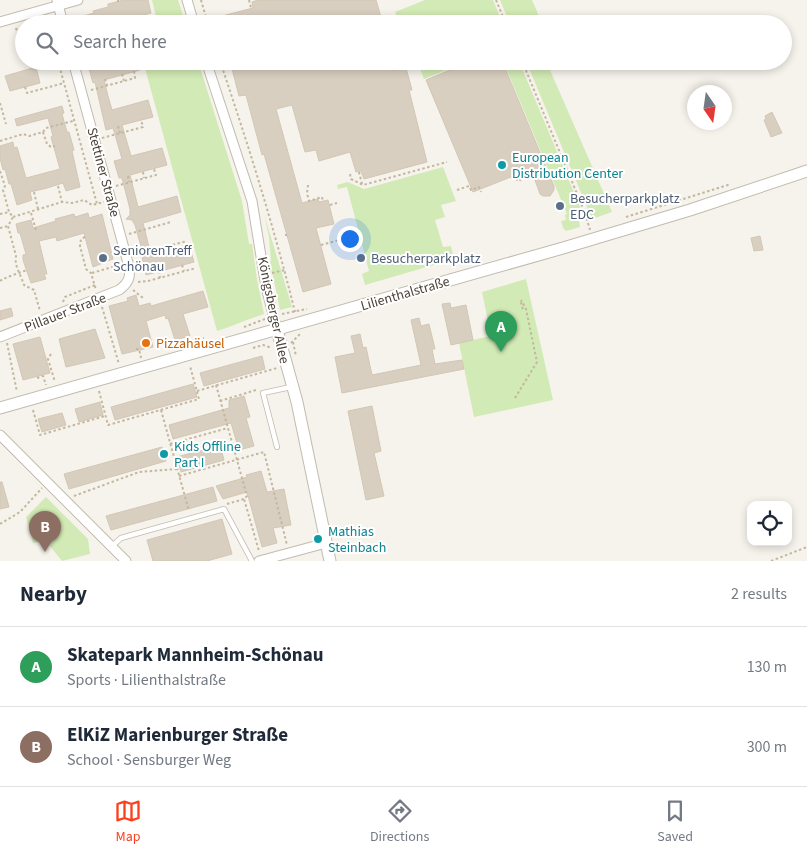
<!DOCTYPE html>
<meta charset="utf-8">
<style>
body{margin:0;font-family:"Source Sans 3",sans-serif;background:#f2f2f3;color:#1f2937}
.controls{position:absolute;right:15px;bottom:15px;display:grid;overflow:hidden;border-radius:10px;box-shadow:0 2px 8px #0003}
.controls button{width:45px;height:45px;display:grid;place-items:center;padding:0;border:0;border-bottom:1px solid #e0e1e3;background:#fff;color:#1f2937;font:25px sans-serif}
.compass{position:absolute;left:687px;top:85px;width:45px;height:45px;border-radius:50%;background:#fff;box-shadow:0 2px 8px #0003;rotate:167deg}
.you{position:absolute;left:349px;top:238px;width:18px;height:18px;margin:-12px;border:4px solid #fff;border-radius:50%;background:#1a73e8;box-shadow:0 0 0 8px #1a73e833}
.badge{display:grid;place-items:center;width:32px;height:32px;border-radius:50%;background:#fc3f1d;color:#fff;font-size:16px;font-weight:700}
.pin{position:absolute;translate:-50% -41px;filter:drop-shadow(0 1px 2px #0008)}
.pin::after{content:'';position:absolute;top:26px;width:18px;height:15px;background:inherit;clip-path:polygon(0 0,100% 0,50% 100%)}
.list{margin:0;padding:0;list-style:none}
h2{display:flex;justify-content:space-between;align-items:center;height:65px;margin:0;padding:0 20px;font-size:21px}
h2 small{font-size:16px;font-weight:400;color:#747a83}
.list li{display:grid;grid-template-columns:32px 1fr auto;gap:15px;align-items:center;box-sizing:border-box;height:80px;padding:0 20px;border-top:1px solid #e0e1e3}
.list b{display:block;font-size:19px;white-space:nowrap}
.list p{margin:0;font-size:16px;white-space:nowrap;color:#747a83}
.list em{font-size:16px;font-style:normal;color:#747a83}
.icon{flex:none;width:28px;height:28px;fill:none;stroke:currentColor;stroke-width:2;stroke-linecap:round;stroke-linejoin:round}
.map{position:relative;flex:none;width:807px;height:561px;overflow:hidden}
.search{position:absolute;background:#fff;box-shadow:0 2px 8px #0003;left:15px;right:15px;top:15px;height:55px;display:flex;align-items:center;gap:12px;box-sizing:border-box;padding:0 18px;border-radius:28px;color:#747a83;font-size:19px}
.sheet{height:225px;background:#fff}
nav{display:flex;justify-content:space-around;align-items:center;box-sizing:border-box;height:70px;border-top:1px solid #e0e1e3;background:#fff;font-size:14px;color:#747a83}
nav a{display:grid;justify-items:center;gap:2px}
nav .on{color:#fc3f1d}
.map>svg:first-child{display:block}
.green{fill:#d2eab5}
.building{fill:#d8cfc1;stroke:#d3c7b4}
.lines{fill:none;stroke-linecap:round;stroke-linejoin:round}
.service-casing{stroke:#c2bbae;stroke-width:6}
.minor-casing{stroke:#c2bbae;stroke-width:11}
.tertiary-casing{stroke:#c2bbae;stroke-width:13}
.path{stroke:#c4b79f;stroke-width:2;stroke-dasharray:2.5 2.5;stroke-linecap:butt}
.service{stroke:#fff;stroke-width:4.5}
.minor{stroke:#fff;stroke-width:9}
.tertiary{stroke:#fff;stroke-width:11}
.culture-dot{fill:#0f9aa8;stroke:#fff;stroke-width:2}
.service-dot{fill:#5c6f8a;stroke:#fff;stroke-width:2}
.food-dot{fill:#e8710a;stroke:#fff;stroke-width:2}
.labels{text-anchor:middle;stroke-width:4;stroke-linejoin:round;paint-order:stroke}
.culture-label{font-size:14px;fill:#0d838f;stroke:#fff;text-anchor:start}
.street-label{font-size:14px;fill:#4b4439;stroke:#fff}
.service-label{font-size:14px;fill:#4e5e75;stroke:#fff;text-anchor:start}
.food-label{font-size:14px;fill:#c56008;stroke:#fff;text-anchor:start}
</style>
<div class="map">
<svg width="807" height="561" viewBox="0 0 807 561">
<rect width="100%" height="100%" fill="#f6f3ec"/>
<!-- green -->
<g class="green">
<polygon points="152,0 178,0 186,24 148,24 157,21"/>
<polygon points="425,0 493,0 503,24 400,24 395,12"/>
<polygon points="500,0 532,0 542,23 510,24"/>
<path d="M143,61H198L242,201L249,244H252L257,279L264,314C248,319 233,326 217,331Z"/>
<polygon points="417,61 468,61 424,79"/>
<polygon points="503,61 519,61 583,214 579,221 580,227 566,231 563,228 561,221 566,220 565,215 567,214"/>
<polygon points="526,61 546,61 612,212 592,219"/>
<polygon points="443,167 456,201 441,205 445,217 435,220 443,247 451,246 454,259 365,285 362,274 369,271 347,187 338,189 337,185 348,182 364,189"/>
<polygon points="264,214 292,307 280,310 272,271 269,272 268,262 271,261 269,237"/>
<polygon points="526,279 553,400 474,417 459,343 491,336 482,292"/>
<polygon points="46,497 88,539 90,554 62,561 45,540 33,543 26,517"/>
</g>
<!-- building -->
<g class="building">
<polygon points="124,0 148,0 151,13 109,24 69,24 68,20 94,13 93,11 108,7 108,4"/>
<polygon points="258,0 376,0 383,24 220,24 218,17 253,8 252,2"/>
<polygon points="101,61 137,61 140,70 104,80 108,96 112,110 148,100 153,117 122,125 131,156 162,148 167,165 130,175 138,207 177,196 181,212 143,223 151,255 189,245 194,262 146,275 142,258 144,257 135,225 132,220 126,219 130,215 130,209 122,178 119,178 114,161 122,159 116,138 113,128 106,130 95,82 93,83 88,65"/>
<polygon points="230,61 389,61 392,71 406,68 412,90 409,90 427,162 364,179 361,171 356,172 350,152 319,161 316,150 305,152 292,105 276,109 302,203 318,199 319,202 328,200 334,224 316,228 331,284 303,292 264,154 262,155 246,95 239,96"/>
<polygon points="471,61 502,61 554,186 554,190 550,196 543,196 540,194 531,169 473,192 426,80"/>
<polygon points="36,67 40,83 10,91 5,76"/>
<polygon points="62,106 64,113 62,114 67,132 69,132 74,150 72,151 80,187 66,191 63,183 47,188 30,192 32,200 17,205 11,184 9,184 5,169 3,170 0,158 0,146 13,142 14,148 17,147 26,178 60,169 51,137 53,136 48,118 17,126 15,119"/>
<polygon points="772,112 782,133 771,137 764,120 766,119 765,116"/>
<polygon points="88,213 89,218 102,214 113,259 93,267 84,233 57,241 56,237 39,241 47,274 44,274 46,279 31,283 23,260 23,255 26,254 20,233 18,233 16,224 31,220 33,228 56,221 55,219 74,214 75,217"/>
<polygon points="760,236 763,250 754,251 751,238"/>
<polygon points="203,291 208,307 183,314 190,336 175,340 168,318 166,319 165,315 146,321 153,347 122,354 109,306 128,301 127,298 136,295 139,306 150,303 151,306"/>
<polygon points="450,303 451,308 466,305 473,340 451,345 442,304"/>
<polygon points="11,308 13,316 0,320 0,311"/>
<polygon points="419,318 421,326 429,324 435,349 432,349 435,364 462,360 464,369 342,393 335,357 355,353 351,336 360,334 363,348 366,347 372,375 421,365 411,320"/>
<polygon points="95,329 105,358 66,367 59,339"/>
<polygon points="40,337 50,373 23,380 13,344"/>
<polygon points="262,356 265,369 204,386 200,373"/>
<polygon points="193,384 197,397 115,420 111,407"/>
<polygon points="244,396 250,417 246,418 254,446 239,450 231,423 173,439 169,425 229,408 229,400"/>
<polygon points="100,402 103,415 79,422 75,409"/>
<polygon points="372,406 381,451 374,453 384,496 366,500 348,411"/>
<polygon points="62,413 66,425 42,432 38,419"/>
<polygon points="220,445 224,460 181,472 177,457"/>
<polygon points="162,447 166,461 69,489 64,474"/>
<polygon points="261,471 267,492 284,489 291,525 273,528 277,543 262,547 247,492 223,499 216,486 247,477 246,475"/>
<polygon points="0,482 2,482 9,507 0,509"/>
<polygon points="213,487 217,501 111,530 106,516"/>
<polygon points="222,519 232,554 207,561 153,561 147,540"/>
</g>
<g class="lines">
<defs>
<g id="service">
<polyline points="277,447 263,393 291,387"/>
<polyline points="111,547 121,538 224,509 252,561"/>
</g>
<g id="minor">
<polyline points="57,0 63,24"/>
<polyline points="187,0 194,24"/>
<polyline points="0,22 78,0"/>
<polyline points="206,61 252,201 266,287 277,330"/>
<path d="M0,337L119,290C130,282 131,276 128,263L73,61"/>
<polyline points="0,435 126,561"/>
<polyline points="259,561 326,543"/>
</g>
<g id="tertiary">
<polyline points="277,330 297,402 330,561"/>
<polyline points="0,408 563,248 690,210 807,171"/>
</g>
</defs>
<!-- service casing -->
<use href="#service" class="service-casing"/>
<!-- minor casing -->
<use href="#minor" class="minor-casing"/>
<!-- tertiary casing -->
<use href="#tertiary" class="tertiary-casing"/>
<!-- path -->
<g class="path">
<polyline points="118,0 118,2"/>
<polyline points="201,0 208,24"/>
<polyline points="249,0 251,8"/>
<polyline points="496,0 506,24"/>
<polyline points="396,24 413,17"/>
<polyline points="16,28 22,48 24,48"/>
<polyline points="58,61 97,204"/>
<path d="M220,61C248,144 274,227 295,312"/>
<polyline points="522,61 585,213 590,230"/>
<polyline points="122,74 124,81"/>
<polyline points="105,79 107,85"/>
<polyline points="25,87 27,93 64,83"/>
<polyline points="91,90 135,78 134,71"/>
<polyline points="0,103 6,124"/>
<polyline points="118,126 120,133"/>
<polyline points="43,132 47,144 51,147 55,146"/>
<polyline points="102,138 143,127 141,120"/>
<polyline points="0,141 23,134 29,136 43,132 46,128 73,121"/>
<path d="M0,171L5,186L3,190L9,212L13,217L8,226L16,256C14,266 21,275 24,285L34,290L40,311"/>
<polyline points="143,172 144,178"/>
<polyline points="359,172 362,184"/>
<polyline points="350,174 351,179 363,185 447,162"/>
<polyline points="128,176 129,182"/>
<polyline points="511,177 520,181 524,170 522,167"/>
<polyline points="308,185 307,193 309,201 322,197 323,202"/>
<polyline points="58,186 62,202"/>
<polyline points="116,186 156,175 154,169"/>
<polyline points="457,190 469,186 471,190 479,187 481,192"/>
<polyline points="34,192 38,209"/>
<polyline points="330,205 337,203"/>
<polyline points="31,213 36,230"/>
<polyline points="0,214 9,212"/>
<polyline points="13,217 62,202 72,203 84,200 92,205 104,202"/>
<polyline points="626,217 731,184"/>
<polyline points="0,228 8,226"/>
<polyline points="129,234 171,222"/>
<polyline points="285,235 287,235"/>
<polyline points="85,237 81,239 80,246 86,269 91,273 96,290"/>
<polyline points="321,245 347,238"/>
<polyline points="134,255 187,241"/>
<polyline points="182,265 184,271"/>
<polyline points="159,271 160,278"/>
<polyline points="92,273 119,265"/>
<polyline points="272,273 285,270"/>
<path d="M0,281C4,278 21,272 27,270"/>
<polyline points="138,282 148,281 196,268"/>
<polyline points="133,290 143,298"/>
<polyline points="63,302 65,297 95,285"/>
<polyline points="521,302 523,310"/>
<polyline points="102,307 119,364"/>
<polyline points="282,314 307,309"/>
<polyline points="244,327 265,319"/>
<polyline points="293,342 296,356"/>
<polyline points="7,343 17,392"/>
<polyline points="291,343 300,334"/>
<polyline points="253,348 263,345 272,348"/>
<polyline points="136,349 139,349 141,358"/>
<polyline points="165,349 175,344 204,338"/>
<polyline points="51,354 48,359 55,382"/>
<polyline points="37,378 43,376 46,385"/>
<polyline points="216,385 247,496 244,499 259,551"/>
<polyline points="99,391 108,425 199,399 190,366"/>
<polyline points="197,391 277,368"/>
<polyline points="515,398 537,362 526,309 521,300"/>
<polyline points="220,401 256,390"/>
<polyline points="33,410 40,435 105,416"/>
<polyline points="161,410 189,511"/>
<polyline points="170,444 228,428"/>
<polyline points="179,476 264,452 287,545"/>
<polyline points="74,496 139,472 177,469"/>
<polyline points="227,504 244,499"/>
<polyline points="0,524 20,512 42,488"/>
<polyline points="771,561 807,547"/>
</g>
<!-- service -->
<use href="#service" class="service"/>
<!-- minor -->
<use href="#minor" class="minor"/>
<!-- tertiary -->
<use href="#tertiary" class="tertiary"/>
</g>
<!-- markers -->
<g class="culture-dot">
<circle cx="502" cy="165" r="5"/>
<circle cx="164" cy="454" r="5"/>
<circle cx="318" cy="539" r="5"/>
</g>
<g class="service-dot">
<circle cx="560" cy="206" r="5"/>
<circle cx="103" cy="258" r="5"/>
<circle cx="361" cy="258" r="5"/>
</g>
<circle class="food-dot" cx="146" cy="343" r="5"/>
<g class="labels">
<!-- culture labels -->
<g class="culture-label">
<text x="512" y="162">European<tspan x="512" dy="16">Distribution Center</tspan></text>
<text x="174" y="451">Kids Offline<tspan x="174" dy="16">Part I</tspan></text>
<text x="328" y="536">Mathias<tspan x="328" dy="16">Steinbach</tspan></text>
</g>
<!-- street labels -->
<g class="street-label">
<text transform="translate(104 172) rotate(75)" y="5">Stettiner Straße</text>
<text transform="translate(405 293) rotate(-16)" y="5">Lilienthalstraße</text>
<text transform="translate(274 310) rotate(78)" y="5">Königsberger Allee</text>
<text transform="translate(65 312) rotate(-21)" y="5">Pillauer Straße</text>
</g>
<!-- service labels -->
<g class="service-label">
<text x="570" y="203">Besucherparkplatz<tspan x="570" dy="16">EDC</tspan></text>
<text x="113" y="255">SeniorenTreff<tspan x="113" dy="16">Schönau</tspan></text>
<text x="371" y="263">Besucherparkplatz</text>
</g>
<!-- food labels -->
<g class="food-label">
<text x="156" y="348">Pizzahäusel</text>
</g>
</g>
</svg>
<div class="controls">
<button><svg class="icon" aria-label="locate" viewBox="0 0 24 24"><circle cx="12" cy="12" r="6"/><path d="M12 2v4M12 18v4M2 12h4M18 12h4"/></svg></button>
</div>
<svg class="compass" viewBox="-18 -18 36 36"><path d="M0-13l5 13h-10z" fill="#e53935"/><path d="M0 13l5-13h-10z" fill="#747a83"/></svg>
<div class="you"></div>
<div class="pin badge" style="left:501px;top:352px;background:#2e9e5b">A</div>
<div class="pin badge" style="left:45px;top:552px;background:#8d6e63">B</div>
<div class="search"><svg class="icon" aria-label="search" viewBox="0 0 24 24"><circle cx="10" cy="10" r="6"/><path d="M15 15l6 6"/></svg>Search here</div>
</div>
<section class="sheet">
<h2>Nearby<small>2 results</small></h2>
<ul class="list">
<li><span class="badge" style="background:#2e9e5b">A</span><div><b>Skatepark Mannheim-Schönau</b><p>Sports · Lilienthalstraße</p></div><em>130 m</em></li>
<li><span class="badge" style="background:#8d6e63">B</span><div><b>ElKiZ Marienburger Straße</b><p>School · Sensburger Weg</p></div><em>300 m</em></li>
</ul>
</section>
<nav>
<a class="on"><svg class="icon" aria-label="map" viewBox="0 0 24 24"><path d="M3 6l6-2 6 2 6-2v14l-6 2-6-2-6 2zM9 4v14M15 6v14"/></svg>Map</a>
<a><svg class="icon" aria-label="directions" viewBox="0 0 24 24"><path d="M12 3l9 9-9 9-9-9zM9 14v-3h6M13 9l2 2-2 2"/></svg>Directions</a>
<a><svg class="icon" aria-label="saved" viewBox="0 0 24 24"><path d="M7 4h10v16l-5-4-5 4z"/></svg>Saved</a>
</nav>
